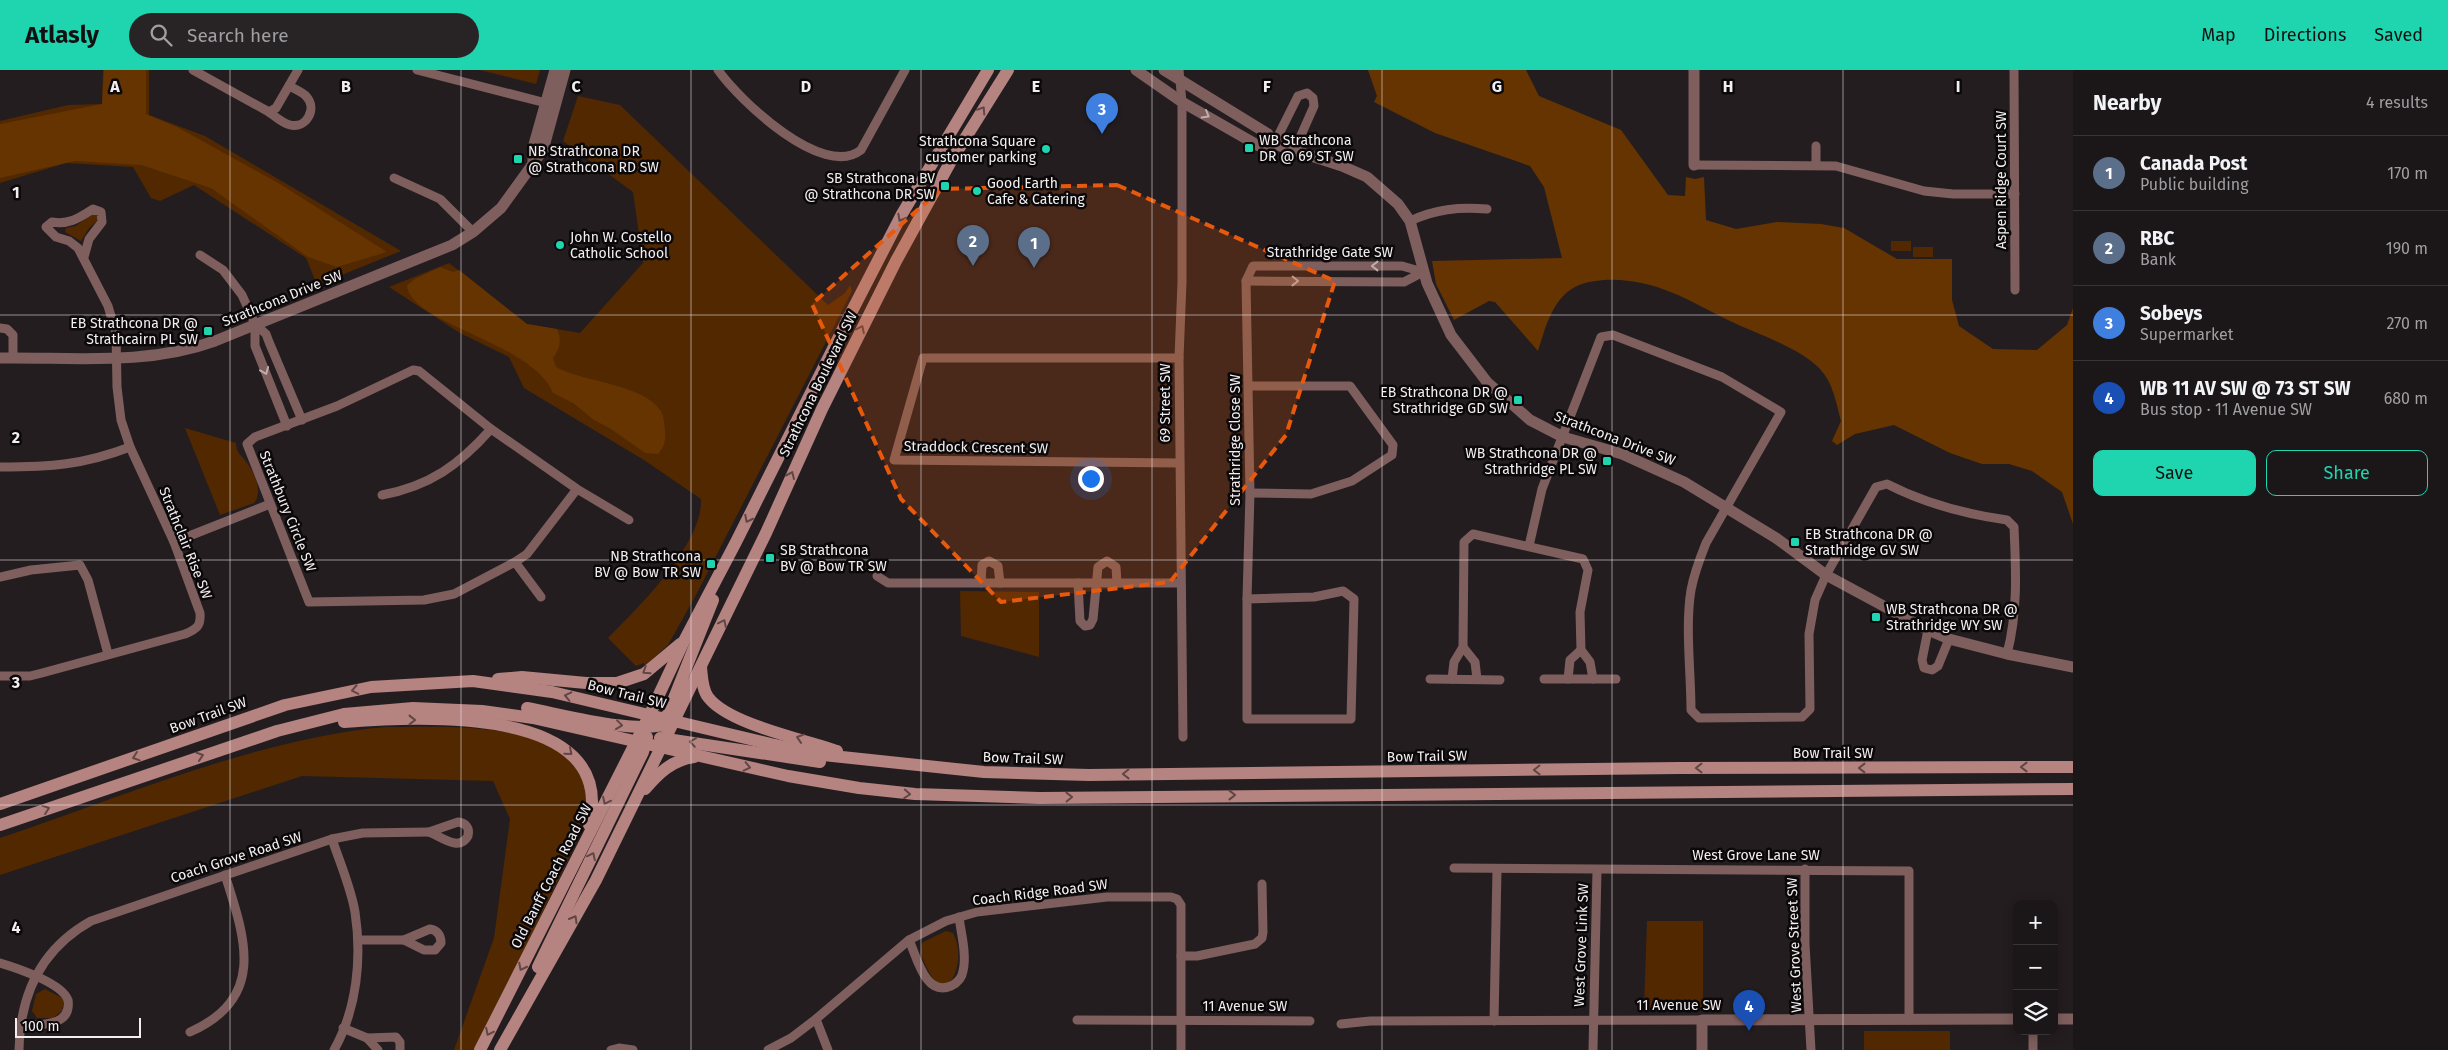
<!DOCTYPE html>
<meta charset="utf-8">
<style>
body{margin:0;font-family:"Fira Sans",sans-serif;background:#282325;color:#f1f3f6}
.controls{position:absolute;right:15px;bottom:15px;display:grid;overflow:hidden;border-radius:10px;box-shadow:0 2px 12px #0003}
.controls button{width:45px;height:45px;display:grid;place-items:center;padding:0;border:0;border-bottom:1px solid #393537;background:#1b1618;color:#f1f3f6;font:25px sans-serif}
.scale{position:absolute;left:15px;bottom:12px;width:126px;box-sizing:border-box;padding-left:5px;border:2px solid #f3eef0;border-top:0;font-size:14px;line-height:18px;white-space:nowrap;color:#f3eef0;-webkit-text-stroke:4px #0b0809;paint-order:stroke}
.you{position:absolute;left:1090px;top:408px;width:18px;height:18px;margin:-12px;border:4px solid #fff;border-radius:50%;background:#1a73e8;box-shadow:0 0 0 8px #1a73e833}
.badge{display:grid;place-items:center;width:32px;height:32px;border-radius:50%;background:#1fd5b0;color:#fff;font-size:16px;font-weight:700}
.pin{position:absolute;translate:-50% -41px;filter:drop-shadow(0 1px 2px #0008)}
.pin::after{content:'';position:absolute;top:26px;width:18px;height:15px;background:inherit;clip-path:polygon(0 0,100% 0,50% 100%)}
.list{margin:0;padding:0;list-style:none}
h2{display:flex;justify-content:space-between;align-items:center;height:65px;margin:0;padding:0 20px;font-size:21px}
h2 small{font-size:16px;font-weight:400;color:#a09fa2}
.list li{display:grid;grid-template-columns:32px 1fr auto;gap:15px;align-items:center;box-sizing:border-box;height:75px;padding:0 20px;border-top:1px solid #393537}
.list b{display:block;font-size:19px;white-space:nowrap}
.list p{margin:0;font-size:16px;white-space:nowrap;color:#a09fa2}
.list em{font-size:16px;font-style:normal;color:#a09fa2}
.actions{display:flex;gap:10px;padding:15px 20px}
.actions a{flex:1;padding:11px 0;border:1px solid #1fd5b0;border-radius:10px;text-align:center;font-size:18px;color:#1fd5b0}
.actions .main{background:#1fd5b0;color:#111}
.icon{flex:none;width:28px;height:28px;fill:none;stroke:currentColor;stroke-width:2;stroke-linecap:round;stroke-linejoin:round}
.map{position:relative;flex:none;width:2073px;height:980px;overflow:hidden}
header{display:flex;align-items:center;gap:30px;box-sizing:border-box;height:70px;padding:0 25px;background:#1fd5b0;color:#111}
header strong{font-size:24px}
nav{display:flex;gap:28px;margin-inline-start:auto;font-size:18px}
.search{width:350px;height:45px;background:#282325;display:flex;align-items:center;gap:12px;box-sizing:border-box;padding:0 18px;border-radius:28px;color:#a09fa2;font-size:19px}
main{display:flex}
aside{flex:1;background:#1b1618}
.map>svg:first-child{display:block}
.green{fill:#522800}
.forest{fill:#663400}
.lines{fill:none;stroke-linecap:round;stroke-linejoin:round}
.minor{stroke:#7e5f5d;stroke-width:9}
.tertiary{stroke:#7e5f5d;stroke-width:11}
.secondary{stroke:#b58380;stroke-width:12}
.oneway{stroke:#604644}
.oneway2{stroke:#beaeae}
.marked{fill:#e8590c;fill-opacity:0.2;stroke:#e8590c;stroke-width:4;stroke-dasharray:10 6;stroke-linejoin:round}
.grid{fill:none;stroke:#f3eef0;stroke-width:1;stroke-opacity:0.55}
.poi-dot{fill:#1fd5b0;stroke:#0b0809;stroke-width:2}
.labels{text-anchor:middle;stroke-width:5;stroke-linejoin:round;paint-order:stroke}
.poi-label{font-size:14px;fill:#f3eef0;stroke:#0b0809;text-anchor:start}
.street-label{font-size:14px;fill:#f3eef0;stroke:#0b0809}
.grid-label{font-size:16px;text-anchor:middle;font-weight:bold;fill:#f3eef0;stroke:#0b0809;stroke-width:5;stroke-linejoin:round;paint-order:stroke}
</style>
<header>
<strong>Atlasly</strong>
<div class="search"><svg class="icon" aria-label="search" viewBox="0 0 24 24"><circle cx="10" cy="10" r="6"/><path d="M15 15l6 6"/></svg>Search here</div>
<nav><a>Map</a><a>Directions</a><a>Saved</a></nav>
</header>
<main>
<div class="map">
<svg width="2073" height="980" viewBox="0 0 2073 980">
<rect width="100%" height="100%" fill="#241d20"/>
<!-- green -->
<g class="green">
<polygon points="103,0 149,0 149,45 205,66 401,181 317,215 306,188 194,115 160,131 151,128 133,97 66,93 0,113 0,51 68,35 102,34"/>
<polygon points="480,0 540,0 536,14"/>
<path d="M578,26L620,35L828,235L845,223L850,215L852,221L696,525L668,575L645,596L644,593L636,596L608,568C638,538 703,474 701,429L644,390L524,318L509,287L460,263L389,217L449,193L527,254L580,263L643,193L633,122L563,71Z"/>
<polygon points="90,145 97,145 97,151 89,158 81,171 65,162 66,158 76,156"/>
<rect x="1891" y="171" width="20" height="10"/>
<rect x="1913" y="177" width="20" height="10"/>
<path d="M185,358L236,373C236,384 242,385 247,393C255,403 263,423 254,433L220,445Z"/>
<polygon points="960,521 1039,522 1039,587 961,566"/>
<path d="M385,657C441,657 534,651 575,693C591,709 588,739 583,759L476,980H454L494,868L510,749L493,711L302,706L0,805V768C126,726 252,670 385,657Z"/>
<polygon points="1647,851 1703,851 1703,937 1644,938"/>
<path d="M946,861L953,863C969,892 946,943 925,894C921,885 919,881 923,872Z"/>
<polygon points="45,919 64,929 62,941 53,948 37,948 32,941 36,924"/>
<rect x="1864" y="961" width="86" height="19"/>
</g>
<!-- forest -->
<g class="forest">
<polygon points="104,0 146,0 146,44 177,57 280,114 387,182 337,197 308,187 211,118 141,95 75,91 0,108 0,54 102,34"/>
<path d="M1368,0H1526L1539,26L1621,60L1668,125L1685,126L1686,107L1695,109L1704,107L1706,150L1736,159L1777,152L1821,154L1844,158L1897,189H1952V230L1959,256L1993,279L2037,280L2067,255L2073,238V486V454L2062,422L2032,401L2009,394H1982L1950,383L1894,355L1855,364L1837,375L1832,371L1841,351C1836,332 1833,313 1820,299C1799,277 1757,264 1730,251C1703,238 1676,221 1646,214C1624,209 1596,207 1575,217C1552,229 1545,259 1538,281L1495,232L1489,231L1454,250L1436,214L1432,191L1562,188L1544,117L1530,96L1435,63L1374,32L1377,26Z"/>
<path d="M440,197L453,202L459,200L527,254L557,259C562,269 560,279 553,288L556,297C583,312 643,314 660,340C664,344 664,353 665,359C666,369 665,376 658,384L645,383L611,359L594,350L573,333L553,323C533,272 409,254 407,215L415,209Z"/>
</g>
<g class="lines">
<!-- minor -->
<g class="minor">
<polyline points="193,0 269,42 276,38 298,0"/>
<polyline points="417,0 550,34"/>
<path d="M718,0C739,30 823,110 861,80L905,0"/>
<polyline points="1179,0 1182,32 1182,212 1179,288 1183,667"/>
<polyline points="2014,0 2015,220"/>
<path d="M269,42C276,47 282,53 290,55C306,59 318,39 306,26C302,22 295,19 289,16"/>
<polyline points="1274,74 1298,26 1307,23 1313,28 1314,36 1294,81"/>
<polyline points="1694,95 1836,96 1924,121 1953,124 2015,124"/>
<polyline points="1816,95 1816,76"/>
<polyline points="394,108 440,129 473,162"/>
<path d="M1410,151C1436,139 1458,137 1487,139"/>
<polyline points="200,185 223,200 242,225 255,254 266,264 269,272 302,350"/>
<polyline points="1246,211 1404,212 1423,202"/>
<polyline points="255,254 255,276 287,356"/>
<polyline points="0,258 7,259 13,265 13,288"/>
<polyline points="1179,288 923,288 894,390 1179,393"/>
<polyline points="1249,316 1350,316 1393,375 1392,385 1352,411 1311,424 1250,423"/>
<path d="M0,397C50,397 83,395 130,377"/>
<polyline points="577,419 527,484 515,492 454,524 424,530 309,532 247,374 255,367 337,336 413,300 419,301 491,359 577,419 629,450"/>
<path d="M382,425C430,416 459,395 491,359"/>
<polyline points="174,472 270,434"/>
<path d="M1529,476L1542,419L1601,267L1613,265L1722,307L1781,342L1706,473C1700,488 1694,504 1691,520C1685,556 1691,603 1691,640L1699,648L1802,647L1810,639L1809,564L1815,530L1826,505L1876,417L1887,414C1926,434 1964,444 2007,450L2014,457C2016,501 2018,542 2007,584"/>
<polyline points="515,492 541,527"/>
<polyline points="877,506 888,513 1180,513"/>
<polyline points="0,507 31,500 80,495 88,510 108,584"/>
<polyline points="981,513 982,495 989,491 998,496 1000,513"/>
<polyline points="1078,513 1080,551 1085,556 1090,555 1093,549 1098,497 1107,491 1116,497 1117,513"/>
<polygon points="1343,521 1354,529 1351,649 1247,649 1247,529 1314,527"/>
<polyline points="1247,529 1250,423 1246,211 1253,196 1402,196 1423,202"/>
<polyline points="1928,560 1922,590 1924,598 1932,600 1938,596 1949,569"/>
<polyline points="1463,577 1475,592 1477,609"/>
<path d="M0,606H30L42,603L185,564C197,559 201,556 200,543L174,472L130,377L121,350L117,317L116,263L108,236L78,178L69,171L56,167L46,157L52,152C69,155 79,148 93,139L101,142L102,152L89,169L84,187"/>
<polyline points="1430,609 1500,610"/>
<polyline points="1452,609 1454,592 1463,577 1464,472 1473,464 1583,489 1588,500 1580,542 1581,580 1590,592 1593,609"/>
<polyline points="1544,609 1616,609"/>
<polyline points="1568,609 1570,590 1581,580"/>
<path d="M458,752C466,753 470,758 468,766C459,782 442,767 429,762Z"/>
<path d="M332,769C340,793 351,818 355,842C362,888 357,939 334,980"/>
<polyline points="1454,798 1909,801 1909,950"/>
<polyline points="1805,799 1805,874 1811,980"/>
<path d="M430,859C437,860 441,865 441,873L435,880H424L404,870Z"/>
<polyline points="358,870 404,870"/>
<path d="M909,870C917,887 925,927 951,916C957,913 962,908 963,901C967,885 961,863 959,847"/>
<polyline points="1181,886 1197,886 1255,874 1262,868 1263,862 1262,814"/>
<path d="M0,893C17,898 62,913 68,930C72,958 38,954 20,956"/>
<polyline points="816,949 828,980"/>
<polyline points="1077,950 1310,951"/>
<polyline points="1494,951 1497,799"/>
<polyline points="1341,954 1370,951 1702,950"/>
<polyline points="343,958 367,968"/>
<polyline points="2033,961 2033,980"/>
<path d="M190,962C267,928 245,868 225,805"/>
<path d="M19,980C20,925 41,879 91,851L332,769L363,763L429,762"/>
<polyline points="378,980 367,968 396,967 400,972 400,980"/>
<polyline points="611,980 619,978 633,980"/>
<polyline points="768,980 791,968 816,949 909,870 946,851 977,842 1107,827 1171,827 1177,829 1181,835 1181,980"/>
<polyline points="1593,980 1597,800"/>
</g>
<!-- tertiary -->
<g class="tertiary">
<polyline points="1136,0 1182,32 1259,76 1274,74 1342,96 1367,107 1398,134 1410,151 1427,213 1451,265 1487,312 1530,350 1563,367 1622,384 1684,412 1776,468 1826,505 1928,560 1949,569 2007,584 2073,597"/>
<polyline points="1164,0 1268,64 1274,74"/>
<polyline points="1694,0 1694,95"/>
<polyline points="533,92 533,78 555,0"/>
<path d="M0,288C72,287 146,296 215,271L452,175L473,162L501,138L543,80L565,0"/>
<polyline points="2054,949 2073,949"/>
<polyline points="1702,980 1702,950 2017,949"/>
</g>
<!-- secondary -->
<g class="secondary">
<path d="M701,597C702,607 702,619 708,627C728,654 803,669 837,681"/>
<polyline points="498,609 522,607 586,613 617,613 644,604 680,574"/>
<path d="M527,638C561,644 642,667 672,652"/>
<path d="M344,652C416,647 619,633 589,755"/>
<polyline points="663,656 713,530"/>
<polyline points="660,668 820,692"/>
<path d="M645,719C659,703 672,690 694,687"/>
<polyline points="0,734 285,635 371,617 473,611 552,622 771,674 823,685 984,702 1089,705 1679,698 2073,697"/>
<polyline points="0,755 277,661 344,644 413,638 482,641 533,648 788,706 859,718 915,724 1040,728 2073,719"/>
<polyline points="538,897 643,682 647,667"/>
<polyline points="480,980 649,646 684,571 736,472 853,239 902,144 988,0"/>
<polyline points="500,980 596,810 766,463 822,339 896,191 951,91 1008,0"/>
</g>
</g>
<!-- one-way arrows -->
<defs><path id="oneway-chevron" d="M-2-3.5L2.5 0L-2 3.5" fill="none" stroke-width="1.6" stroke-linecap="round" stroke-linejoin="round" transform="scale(1.25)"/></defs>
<g class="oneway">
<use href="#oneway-chevron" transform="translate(982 40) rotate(-57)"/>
<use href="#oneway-chevron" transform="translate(901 148) rotate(118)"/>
<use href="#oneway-chevron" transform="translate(861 259) rotate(-64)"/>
<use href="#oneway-chevron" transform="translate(791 405) rotate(-66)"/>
<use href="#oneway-chevron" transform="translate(748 449) rotate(117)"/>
<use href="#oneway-chevron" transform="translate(723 553) rotate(-64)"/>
<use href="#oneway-chevron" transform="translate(646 601) rotate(147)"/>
<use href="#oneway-chevron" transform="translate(355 620) rotate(169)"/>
<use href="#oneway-chevron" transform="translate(568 626) rotate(-167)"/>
<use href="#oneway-chevron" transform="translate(412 650)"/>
<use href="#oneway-chevron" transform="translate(619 655) rotate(7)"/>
<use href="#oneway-chevron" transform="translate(800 668) rotate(-162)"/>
<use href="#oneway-chevron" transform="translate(693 672) rotate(-171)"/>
<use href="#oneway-chevron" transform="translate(569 682) rotate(41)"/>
<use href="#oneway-chevron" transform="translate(200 686) rotate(-18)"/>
<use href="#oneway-chevron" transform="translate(136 687) rotate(161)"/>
<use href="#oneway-chevron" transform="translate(747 697) rotate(13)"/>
<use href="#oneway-chevron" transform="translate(2024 697) rotate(180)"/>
<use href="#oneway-chevron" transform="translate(1699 698) rotate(180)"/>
<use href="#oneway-chevron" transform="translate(1862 698) rotate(180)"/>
<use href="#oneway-chevron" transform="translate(1537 700) rotate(179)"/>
<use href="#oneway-chevron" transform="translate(1126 704) rotate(179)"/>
<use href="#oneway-chevron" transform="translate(907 724) rotate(4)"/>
<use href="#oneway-chevron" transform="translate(1232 725)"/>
<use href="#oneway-chevron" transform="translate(1069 727) rotate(-1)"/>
<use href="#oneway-chevron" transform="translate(606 731) rotate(116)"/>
<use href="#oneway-chevron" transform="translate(46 739) rotate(-19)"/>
<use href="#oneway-chevron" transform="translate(592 786) rotate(-64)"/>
<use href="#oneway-chevron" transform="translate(574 849) rotate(-60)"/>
<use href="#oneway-chevron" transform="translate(522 897) rotate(117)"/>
<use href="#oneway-chevron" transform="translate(489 962) rotate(116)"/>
</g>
<g class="oneway2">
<use href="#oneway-chevron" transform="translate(1206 45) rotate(30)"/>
<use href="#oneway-chevron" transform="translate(1375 196) rotate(-180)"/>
<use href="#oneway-chevron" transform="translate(1295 211) rotate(1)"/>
<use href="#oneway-chevron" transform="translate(265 301) rotate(68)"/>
</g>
<!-- marked area -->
<path class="marked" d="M1117,115L1335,211L1286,365L1170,512L1001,532L901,429L812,234L941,119Z"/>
<!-- grid -->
<path class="grid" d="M230,0V980M461,0V980M691,0V980M921,0V980M1152,0V980M1382,0V980M1612,0V980M1843,0V980M0,245H2073M0,490H2073M0,735H2073"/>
<!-- markers -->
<g class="poi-dot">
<rect x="1244" y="73" width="10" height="10" rx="2.5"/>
<circle cx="1046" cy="79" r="5"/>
<rect x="513" y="84" width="10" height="10" rx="2.5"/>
<rect x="940" y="111" width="10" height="10" rx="2.5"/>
<circle cx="977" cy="121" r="5"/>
<circle cx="560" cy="175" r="5"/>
<rect x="203" y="256" width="10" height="10" rx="2.5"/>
<rect x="1513" y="325" width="10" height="10" rx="2.5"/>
<rect x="1602" y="386" width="10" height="10" rx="2.5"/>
<rect x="1790" y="467" width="10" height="10" rx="2.5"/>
<rect x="765" y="483" width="10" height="10" rx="2.5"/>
<rect x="706" y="489" width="10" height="10" rx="2.5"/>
<rect x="1871" y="542" width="10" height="10" rx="2.5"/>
</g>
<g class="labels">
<!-- poi labels -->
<g class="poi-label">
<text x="1259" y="75">WB Strathcona<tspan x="1259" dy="16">DR @ 69 ST SW</tspan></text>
<text x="1036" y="76" text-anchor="end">Strathcona Square<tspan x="1036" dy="16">customer parking</tspan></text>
<text x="528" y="86">NB Strathcona DR<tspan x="528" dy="16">@ Strathcona RD SW</tspan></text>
<text x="935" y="113" text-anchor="end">SB Strathcona BV<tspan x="935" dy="16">@ Strathcona DR SW</tspan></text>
<text x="987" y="118">Good Earth<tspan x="987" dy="16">Cafe &amp; Catering</tspan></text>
<text x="570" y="172">John W. Costello<tspan x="570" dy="16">Catholic School</tspan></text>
<text x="198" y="258" text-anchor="end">EB Strathcona DR @<tspan x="198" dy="16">Strathcairn PL SW</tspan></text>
<text x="1508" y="327" text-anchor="end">EB Strathcona DR @<tspan x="1508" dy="16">Strathridge GD SW</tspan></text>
<text x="1597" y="388" text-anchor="end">WB Strathcona DR @<tspan x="1597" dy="16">Strathridge PL SW</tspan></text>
<text x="1805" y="469">EB Strathcona DR @<tspan x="1805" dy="16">Strathridge GV SW</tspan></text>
<text x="780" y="485">SB Strathcona<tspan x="780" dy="16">BV @ Bow TR SW</tspan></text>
<text x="701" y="491" text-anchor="end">NB Strathcona<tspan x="701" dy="16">BV @ Bow TR SW</tspan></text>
<text x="1886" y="544">WB Strathcona DR @<tspan x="1886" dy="16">Strathridge WY SW</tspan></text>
</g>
<!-- street labels -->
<g class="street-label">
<text transform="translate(2001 110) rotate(-90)" y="5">Aspen Ridge Court SW</text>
<text x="1330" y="187">Strathridge Gate SW</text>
<text transform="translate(282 228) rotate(-22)" y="5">Strathcona Drive SW</text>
<text transform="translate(818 314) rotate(-64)" y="5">Strathcona Boulevard SW</text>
<text transform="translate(1165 333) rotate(-90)" y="5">69 Street SW</text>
<text transform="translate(1615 368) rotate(21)" y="5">Strathcona Drive SW</text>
<text transform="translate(1235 370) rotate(-90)" y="5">Strathridge Close SW</text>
<text transform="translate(976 377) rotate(1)" y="5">Straddock Crescent SW</text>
<text transform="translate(288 441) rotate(68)" y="5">Strathbury Circle SW</text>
<text transform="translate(186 473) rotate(68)" y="5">Strathclair Rise SW</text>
<text transform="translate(627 624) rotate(14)" y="5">Bow Trail SW</text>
<text transform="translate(208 645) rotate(-20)" y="5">Bow Trail SW</text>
<text x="1833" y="688">Bow Trail SW</text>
<text transform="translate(1427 686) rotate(-1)" y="5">Bow Trail SW</text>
<text transform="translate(1023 688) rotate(2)" y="5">Bow Trail SW</text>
<text x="1756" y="790">West Grove Lane SW</text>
<text transform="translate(236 787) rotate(-18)" y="5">Coach Grove Road SW</text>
<text transform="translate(551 806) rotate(-63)" y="5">Old Banff Coach Road SW</text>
<text transform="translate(1040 822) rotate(-7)" y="5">Coach Ridge Road SW</text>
<text transform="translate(1581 875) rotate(-88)" y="5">West Grove Link SW</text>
<text transform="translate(1794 875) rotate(-92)" y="5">West Grove Street SW</text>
<text x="1679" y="940">11 Avenue SW</text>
<text x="1245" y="941">11 Avenue SW</text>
</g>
</g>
<g class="grid-label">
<text x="115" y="22">A</text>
<text x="346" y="22">B</text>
<text x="576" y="22">C</text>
<text x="806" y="22">D</text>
<text x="1036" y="22">E</text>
<text x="1267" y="22">F</text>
<text x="1497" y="22">G</text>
<text x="1728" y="22">H</text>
<text x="1958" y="22">I</text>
<text x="16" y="128">1</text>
<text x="16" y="373">2</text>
<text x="16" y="618">3</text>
<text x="16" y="863">4</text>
</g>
</svg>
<div class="controls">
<button>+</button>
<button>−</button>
<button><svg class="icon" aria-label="layers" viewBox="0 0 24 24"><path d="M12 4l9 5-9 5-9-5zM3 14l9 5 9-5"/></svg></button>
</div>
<div class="scale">100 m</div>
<div class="you"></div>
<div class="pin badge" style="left:1034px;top:198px;background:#5c6f8a">1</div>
<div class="pin badge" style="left:973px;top:196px;background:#5c6f8a">2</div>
<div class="pin badge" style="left:1102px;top:64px;background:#3f7fe0">3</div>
<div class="pin badge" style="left:1749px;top:961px;background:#1a4fb4">4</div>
</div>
<aside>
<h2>Nearby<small>4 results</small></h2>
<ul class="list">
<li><span class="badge" style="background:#5c6f8a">1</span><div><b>Canada Post</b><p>Public building</p></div><em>170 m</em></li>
<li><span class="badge" style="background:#5c6f8a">2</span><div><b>RBC</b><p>Bank</p></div><em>190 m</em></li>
<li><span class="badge" style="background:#3f7fe0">3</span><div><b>Sobeys</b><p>Supermarket</p></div><em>270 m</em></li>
<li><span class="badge" style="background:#1a4fb4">4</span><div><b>WB 11 AV SW @ 73 ST SW</b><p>Bus stop · 11 Avenue SW</p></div><em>680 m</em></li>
</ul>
<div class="actions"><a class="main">Save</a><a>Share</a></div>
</aside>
</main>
